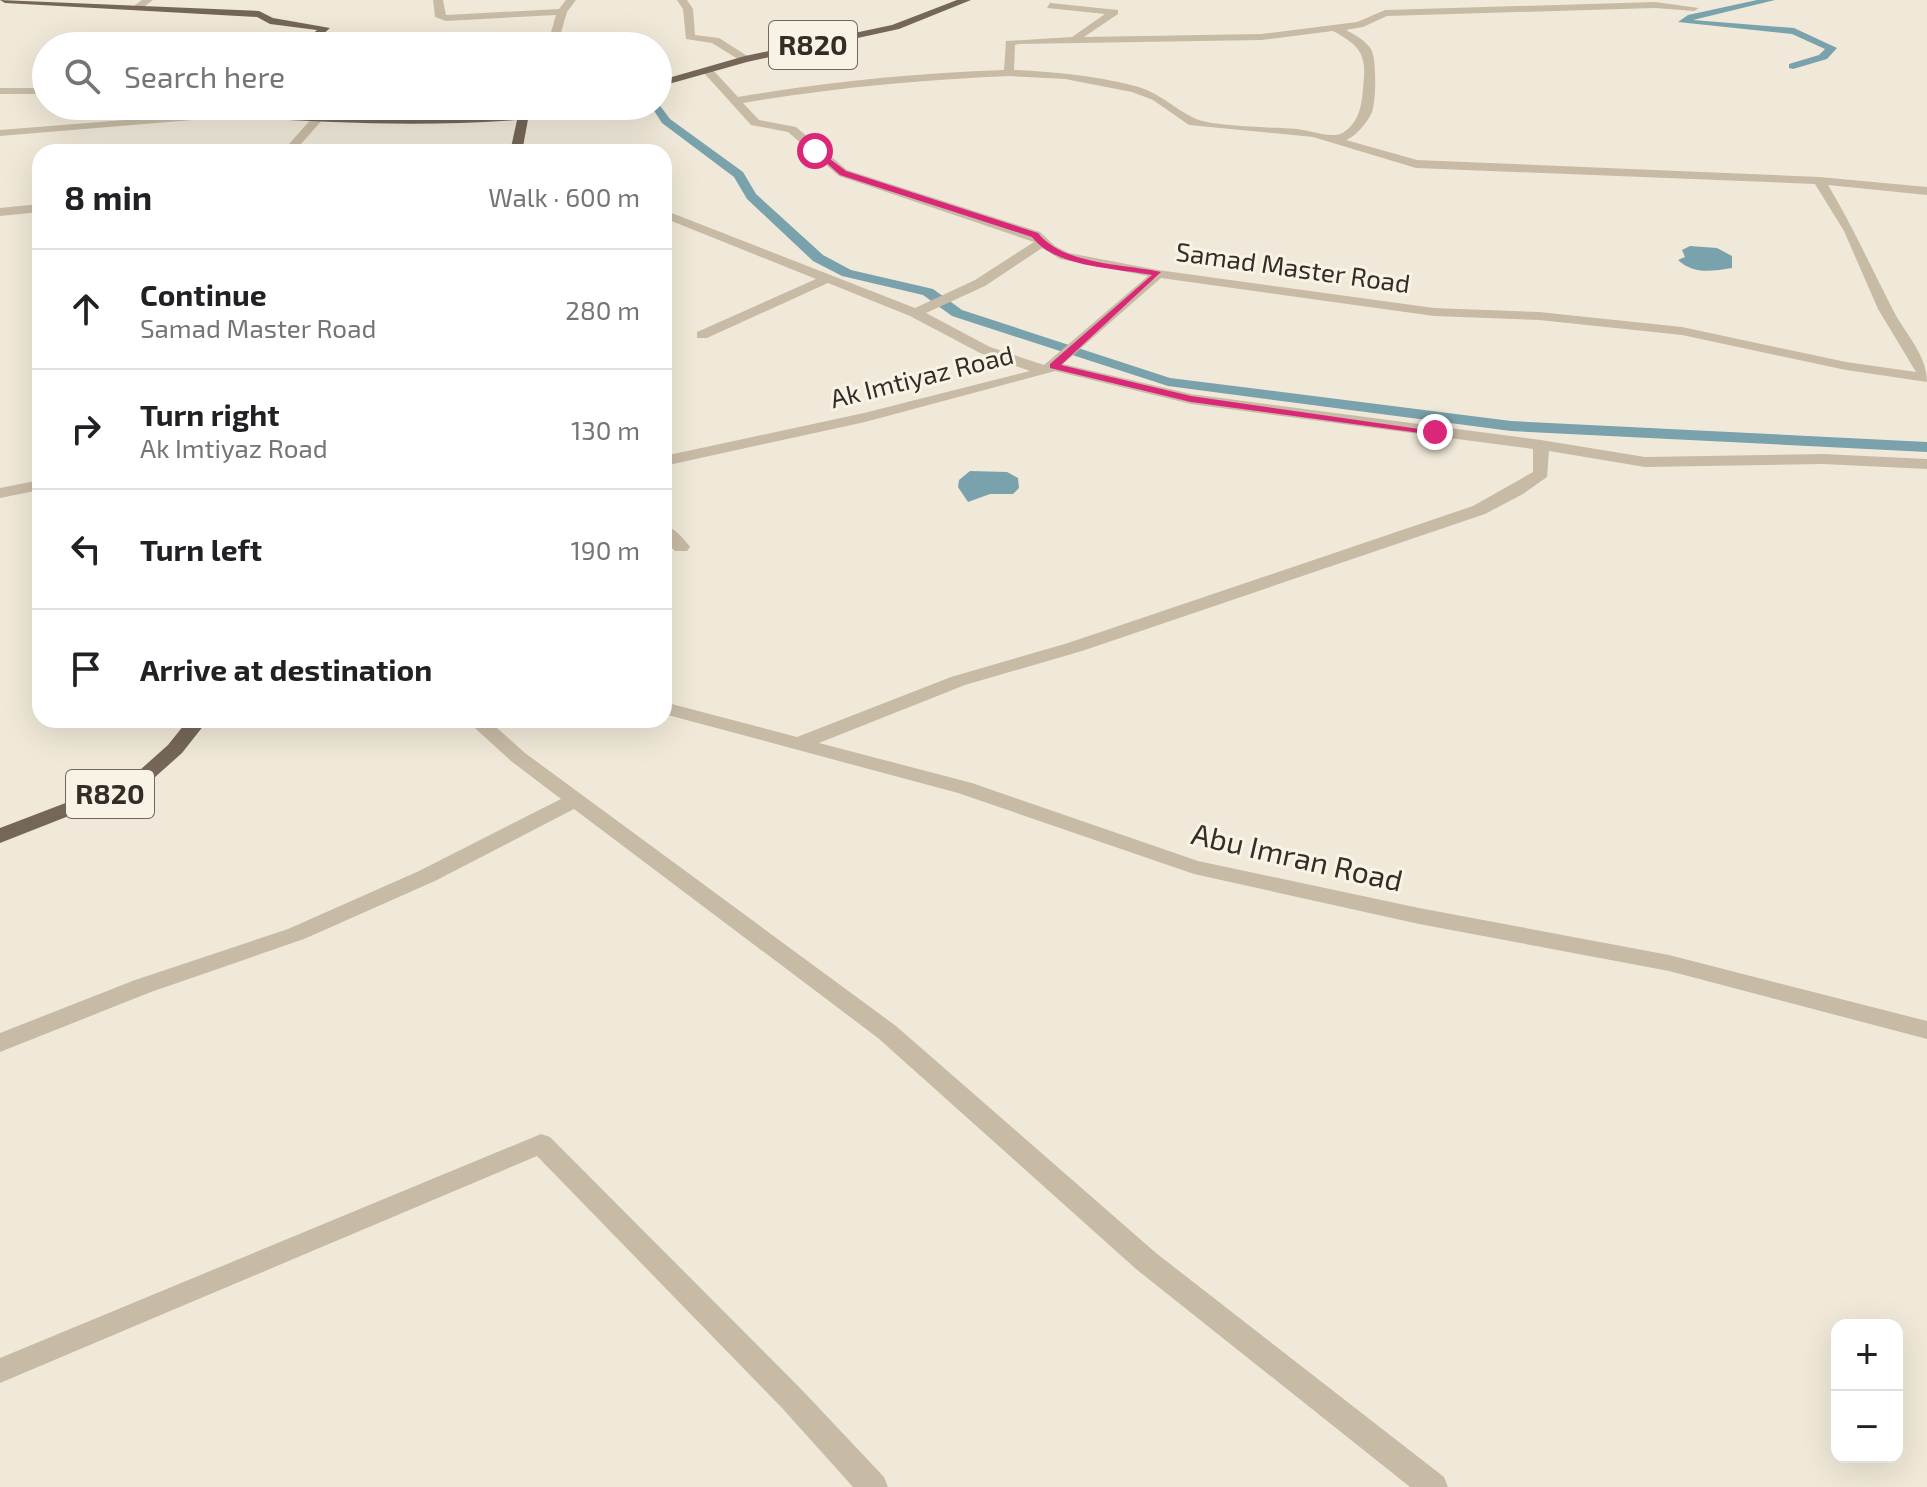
<!DOCTYPE html>
<meta charset="utf-8">
<style>
body{margin:0;font-family:"Exo 2",sans-serif;background:#f6f6f6;color:#202124}
.controls{position:absolute;right:24px;bottom:24px;display:grid;overflow:hidden;border-radius:16px;box-shadow:0 8px 32px #0002}
.controls button{width:72px;height:72px;display:grid;place-items:center;padding:0;border:0;border-bottom:2px solid #e0e0e0;background:#fff;color:#202124;font:40px sans-serif}
.stop{position:absolute;width:24px;height:24px;margin:-18px;border:6px solid #db2777;border-radius:50%;background:#fff}
.stop.end{background:#db2777;border-color:#fff;box-shadow:0 2px 8px #0008}
.list{margin:0;padding:0;list-style:none}
h2{display:flex;justify-content:space-between;align-items:center;height:104px;margin:0;padding:0 32px;font-size:34px}
h2 small{font-size:26px;font-weight:400;color:#757577}
.list li{display:grid;grid-template-columns:52px 1fr auto;gap:24px;align-items:center;box-sizing:border-box;height:120px;padding:0 32px;border-top:2px solid #e0e0e0}
.list b{display:block;font-size:30px;white-space:nowrap}
.list p{margin:0;font-size:26px;white-space:nowrap;color:#757577}
.list em{font-size:26px;font-style:normal;color:#757577}
.icon{flex:none;width:44px;height:44px;fill:none;stroke:currentColor;stroke-width:2;stroke-linecap:round;stroke-linejoin:round}
.map{position:relative;flex:none;width:1927px;height:1487px;overflow:hidden}
.search{position:absolute;background:#fff;box-shadow:0 8px 32px #0002;left:32px;top:32px;width:640px;height:88px;display:flex;align-items:center;gap:20px;box-sizing:border-box;padding:0 28px;border-radius:44px;color:#757577;font-size:30px}
.panel{position:absolute;background:#fff;box-shadow:0 8px 32px #0002;left:32px;top:144px;width:640px;height:584px;border-radius:24px}
.map>svg:first-child{display:block}
.water{fill:#79a2ac}
.lines{fill:none;stroke-linecap:round;stroke-linejoin:round}
.canal{fill:#79a2ac;fill-rule:evenodd}
.minor{fill:#c8bba6;fill-rule:evenodd}
.major{fill:#756758;fill-rule:evenodd}
.route{fill:#db2777}
.labels{text-anchor:middle;stroke-width:6;stroke-linejoin:round;paint-order:stroke}
.far-street-label{font-size:26px;fill:#342d27;stroke:#f8f3e5}
.shield{fill:#f8f3e5;stroke:#6f6860;stroke-width:2}
.shield-label{font-size:28px;font-weight:bold;fill:#342d27}
.street-label{font-size:30px;fill:#342d27;stroke:#f8f3e5}
</style>
<div class="map">
<svg width="1927" height="1487" viewBox="0 0 1927 1487">
<rect width="100%" height="100%" fill="#f0e9d9"/>
<!-- water -->
<g class="water">
<path d="M1690,246L1717,248L1732,256V268C1712,271 1694,275 1678,260L1685,257L1682,250Z"/>
<polygon points="970,471 1007,472 1018,478 1019,488 1013,494 990,494 968,502 958,487 959,480"/>
</g>
<g class="lines">
<!-- canal -->
<g class="canal">
<polygon points="1757,0 1775,0 1693,20 1794,28 1837,48 1827,59 1793,69 1789,68 1789,64 1819,55 1825,49 1792,34 1678,22 1688,15"/>
<polygon points="658,103 670,119 743,172 756,194 823,255 851,270 933,289 962,310 1170,378 1511,421 1927,442 1927,452 1511,431 1168,386 952,316 923,295 842,276 813,261 747,199 734,177 662,123 651,106 658,106"/>
</g>
<!-- minor -->
<g class="minor">
<polygon points="142,0 153,0 141,9 135,9 135,5"/>
<polygon points="433,0 443,0 446,15 559,9 566,0 576,0 567,12 557,46 547,46 556,15 446,21 435,17"/>
<polygon points="677,0 687,0 693,9 695,35 719,38 749,57 749,61 741,61 712,43 686,39 683,9"/>
<path d="M1655,2L1699,8L1694,11L1655,8L1387,16L1363,27L1346,30C1355,35 1365,40 1371,49C1377,59 1376,101 1372,112C1368,122 1355,137 1346,140L1417,160L1819,177L1927,187V195L1828,185C1852,225 1870,265 1891,306C1903,332 1927,353 1927,382L1846,370L1682,335L1539,320L1434,316L1161,278L1063,364L1191,394L1541,440L1645,457L1823,454L1927,459V469L1823,464L1645,467L1549,451L1547,477L1523,494L1485,514L1082,651L965,685L819,743L972,783L1198,861L1419,908L1669,955L1927,1021V1039L1669,971L1419,924L1194,874L958,793L664,714V702L797,737L951,677L1068,643L1473,506L1533,472V449L1191,404L1055,371L865,422L664,466V456L864,413L1030,371L980,353L910,316L828,283L707,338H697V332L816,279L664,218V210L915,308L975,280L1034,242L839,176L788,132L751,125L704,73V69H712L738,97C826,82 914,73 1004,70L1006,41L1072,37L1105,14L1047,8L1050,3L1118,10V14L1084,37L1261,34L1357,22L1385,10ZM1333,31C1355,43 1366,51 1364,77C1362,97 1363,119 1344,132C1333,140 1310,130 1297,129C1274,127 1211,127 1194,118C1173,108 1159,92 1135,86C1096,76 1055,72 1014,70L1015,45L1019,44L1261,40ZM1009,76L1065,79L1132,92L1153,100L1189,125L1313,137L1416,168L1815,184L1844,231L1878,309L1916,372L1846,362L1682,327L1539,312L1434,308L1158,270L1069,253L1055,246L1040,232L847,170L796,127L759,120L743,103C831,88 919,80 1009,76ZM1042,248L1060,259L1148,276L1044,365L990,347L926,313L985,286Z"/>
<rect x="0" y="88" width="46" height="6"/>
<polygon points="237,111 241,112 241,116 0,136 0,130"/>
<polygon points="313,117 323,119 294,152 282,152"/>
<polygon points="40,204 40,212 0,216 0,208"/>
<polygon points="40,480 40,490 0,498 0,488"/>
<path d="M664,525C674,527 684,539 690,547L687,551H675L664,540Z"/>
<polygon points="466,720 488,720 525,753 896,1026 1156,1253 1444,1477 1448,1487 1410,1487 1136,1269 878,1038 574,809 435,881 304,939 151,992 0,1052 0,1033 135,980 288,929 419,871 561,799 511,761"/>
<polygon points="541,1134 550,1137 802,1390 884,1477 888,1487 853,1487 782,1408 537,1156 0,1383 0,1358"/>
</g>
<!-- major -->
<g class="major">
<polygon points="0,0 259,11 273,18 330,28 310,46 299,46 317,30 270,24 257,17 5,3"/>
<polygon points="957,0 971,0 899,29 747,62 658,87 658,81 745,56 892,25"/>
<path d="M231,106H243V111L416,118L518,113L536,106H557L529,114L522,152H510L517,120C423,127 330,123 237,117L231,114Z"/>
<polygon points="188,720 208,720 182,753 145,786 0,843 0,828 131,778 168,745"/>
</g>
</g>
<!-- route -->
<path class="route" d="M812,150H818L846,171L1038,233C1063,265 1125,264 1161,272L1061,365L1191,396L1440,432L1435,435L1191,402L1050,368V364L1152,275C1116,268 1056,268 1032,237L840,175Z"/>
<g class="labels">
<!-- far-street labels -->
<g class="far-street-label">
<text transform="translate(1293 268) rotate(8)" y="9">Samad Master Road</text>
<text transform="translate(922 377) rotate(-14)" y="9">Ak Imtiyaz Road</text>
</g>
<!-- shield labels -->
<g class="shield">
<rect x="769" y="21" width="88" height="48" rx="6"/>
<rect x="66" y="770" width="88" height="48" rx="6"/>
</g>
<g class="shield-label">
<text x="813" y="55">R820</text>
<text x="110" y="804">R820</text>
</g>
<!-- street labels -->
<g class="street-label">
<text transform="translate(1297 858) rotate(13)" y="10">Abu Imran Road</text>
</g>
</g>
</svg>
<div class="controls">
<button>+</button>
<button>−</button>
</div>
<div class="stop" style="left:815px;top:151px"></div>
<div class="stop end" style="left:1435px;top:432px"></div>
<div class="search"><svg class="icon" aria-label="search" viewBox="0 0 24 24"><circle cx="10" cy="10" r="6"/><path d="M15 15l6 6"/></svg>Search here</div>
<section class="panel">
<h2>8 min<small>Walk · 600 m</small></h2>
<ul class="list">
<li><svg class="icon" aria-label="ahead" viewBox="0 0 24 24"><path d="M12 20V5M6 11l6-6 6 6"/></svg><div><b>Continue</b><p>Samad Master Road</p></div><em>280 m</em></li>
<li><svg class="icon" aria-label="right" viewBox="0 0 24 24"><path d="M7 20v-9h11M14 6l5 5-5 5"/></svg><div><b>Turn right</b><p>Ak Imtiyaz Road</p></div><em>130 m</em></li>
<li><svg class="icon" aria-label="left" viewBox="0 0 24 24"><path d="M17 20v-9H6M10 6l-5 5 5 5"/></svg><div><b>Turn left</b></div><em>190 m</em></li>
<li><svg class="icon" aria-label="arrive" viewBox="0 0 24 24"><path d="M6 21V4h12l-3 4 3 4H6"/></svg><div><b>Arrive at destination</b></div></li>
</ul>
</section>
</div>
